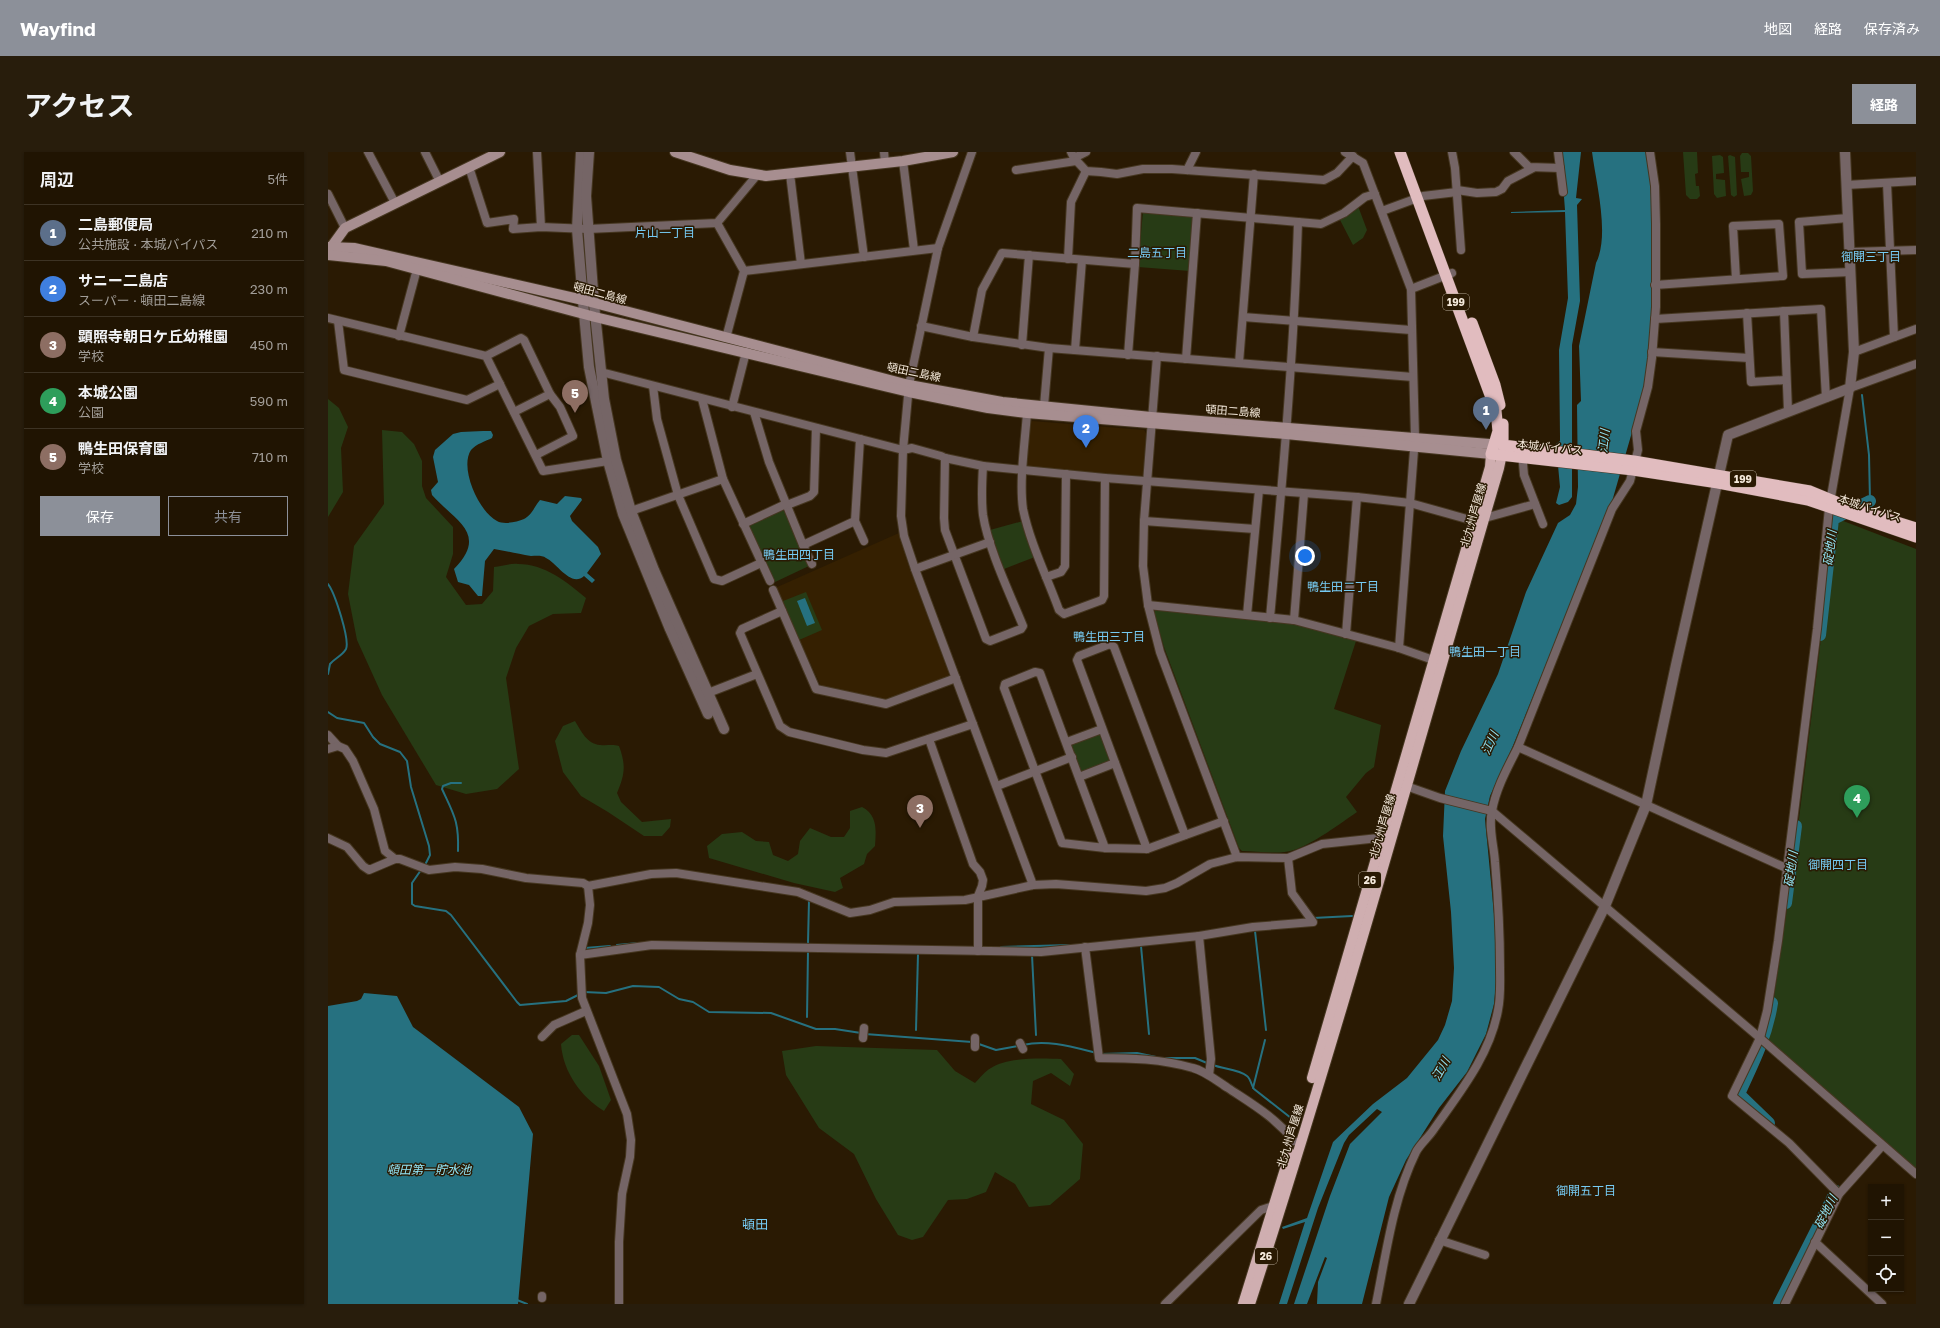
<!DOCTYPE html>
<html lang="ja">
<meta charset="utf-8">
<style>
body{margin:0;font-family:"Golos Text","Noto Sans JP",sans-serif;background:#281d0c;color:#f1f3f6}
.controls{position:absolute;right:12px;bottom:12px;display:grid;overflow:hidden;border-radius:0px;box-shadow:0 1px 3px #0004}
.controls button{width:36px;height:36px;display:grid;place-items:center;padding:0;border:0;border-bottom:1px solid #3d3324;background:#201402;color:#f1f3f6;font:20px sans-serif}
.you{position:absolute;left:977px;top:404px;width:14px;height:14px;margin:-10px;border:3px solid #fff;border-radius:50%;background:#1a73e8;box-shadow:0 0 0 6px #1a73e833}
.badge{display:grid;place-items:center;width:26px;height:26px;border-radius:50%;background:#8c9099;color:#fff;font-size:13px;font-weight:700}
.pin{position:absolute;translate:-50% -33px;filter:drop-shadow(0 1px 2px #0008)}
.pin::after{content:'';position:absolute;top:21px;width:14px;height:12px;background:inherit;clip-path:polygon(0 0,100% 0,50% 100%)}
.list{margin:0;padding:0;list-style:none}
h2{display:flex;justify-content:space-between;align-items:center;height:52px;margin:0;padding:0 16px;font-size:17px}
h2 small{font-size:13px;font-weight:400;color:#a29e99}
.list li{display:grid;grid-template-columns:26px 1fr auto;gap:12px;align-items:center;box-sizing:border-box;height:56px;padding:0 16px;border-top:1px solid #3d3324}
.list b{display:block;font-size:15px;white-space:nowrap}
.list p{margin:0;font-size:13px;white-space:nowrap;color:#a29e99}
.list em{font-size:13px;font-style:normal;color:#a29e99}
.actions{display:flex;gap:8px;padding:12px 16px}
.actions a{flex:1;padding:9px 0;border:1px solid #8c9099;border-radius:0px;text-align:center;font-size:14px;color:#8c9099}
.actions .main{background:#8c9099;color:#fff}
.icon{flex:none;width:22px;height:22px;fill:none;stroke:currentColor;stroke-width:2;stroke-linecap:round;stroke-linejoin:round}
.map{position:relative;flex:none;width:1588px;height:1152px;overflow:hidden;border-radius:0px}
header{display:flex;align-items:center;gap:24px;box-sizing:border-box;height:56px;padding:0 20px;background:#8c9099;color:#fff}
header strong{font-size:19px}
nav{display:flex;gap:22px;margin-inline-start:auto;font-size:14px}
.intro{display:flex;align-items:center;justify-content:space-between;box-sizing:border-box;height:96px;padding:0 24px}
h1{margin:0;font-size:28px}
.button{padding:10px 18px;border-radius:0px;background:#8c9099;color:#fff;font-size:14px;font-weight:700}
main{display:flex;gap:24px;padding:0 24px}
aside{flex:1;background:#201402;border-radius:0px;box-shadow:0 1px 3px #0004}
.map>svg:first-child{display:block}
.built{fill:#352001}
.green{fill:#273b15}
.water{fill:#267180}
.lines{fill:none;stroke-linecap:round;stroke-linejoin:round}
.stream{stroke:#267180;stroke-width:2}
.river{stroke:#267180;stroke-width:12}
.minor-casing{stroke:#463721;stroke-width:10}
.tertiary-casing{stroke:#463721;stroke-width:12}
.secondary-casing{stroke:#463721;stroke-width:12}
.primary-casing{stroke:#463721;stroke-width:12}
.trunk-casing{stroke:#463721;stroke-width:12}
.minor{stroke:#756566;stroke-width:8}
.tertiary{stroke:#756566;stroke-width:10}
.secondary{stroke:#a78e90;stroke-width:10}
.primary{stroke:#cfaeb0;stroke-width:10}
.trunk{stroke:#e1bcbf;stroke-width:11}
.labels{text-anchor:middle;stroke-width:3;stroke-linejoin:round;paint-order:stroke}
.shield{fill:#2a1a03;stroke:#b8ac9b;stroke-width:1}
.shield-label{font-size:10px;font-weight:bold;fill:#f5eadc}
.street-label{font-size:11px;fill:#f5eadc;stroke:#2a1a03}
.neighbourhood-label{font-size:12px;fill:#76cbf3;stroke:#2a1a03}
.water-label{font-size:12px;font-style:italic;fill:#93e6f8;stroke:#2a1a03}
.quarter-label{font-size:13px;fill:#76cbf3;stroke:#2a1a03}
</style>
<header>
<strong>Wayfind</strong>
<nav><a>地図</a><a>経路</a><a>保存済み</a></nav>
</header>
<div class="intro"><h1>アクセス</h1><a class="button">経路</a></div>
<main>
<aside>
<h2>周辺<small>5件</small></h2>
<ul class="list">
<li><span class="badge" style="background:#5c6f8a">1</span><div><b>二島郵便局</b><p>公共施設 · 本城バイパス</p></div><em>210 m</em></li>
<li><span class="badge" style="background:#3f7fe0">2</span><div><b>サニー二島店</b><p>スーパー · 頓田二島線</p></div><em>230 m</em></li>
<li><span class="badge" style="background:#8d6e63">3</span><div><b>顕照寺朝日ケ丘幼稚園</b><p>学校</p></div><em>450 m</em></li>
<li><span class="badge" style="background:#2e9e5b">4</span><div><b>本城公園</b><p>公園</p></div><em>590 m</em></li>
<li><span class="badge" style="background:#8d6e63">5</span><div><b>鴨生田保育園</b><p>学校</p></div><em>710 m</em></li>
</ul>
<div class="actions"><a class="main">保存</a><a>共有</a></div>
</aside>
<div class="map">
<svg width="1588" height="1152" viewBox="0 0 1588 1152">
<rect width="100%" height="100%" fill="#2a1a03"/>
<!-- built -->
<g class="built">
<polygon points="704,269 816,278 818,281 815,323 812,324 701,315 699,312 701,271"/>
<polygon points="571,381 579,409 621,522 620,526 565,547 558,548 493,534 447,436"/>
</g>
<!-- green -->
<g class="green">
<polygon points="1355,0 1369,0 1370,21 1367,22 1368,34 1371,34 1372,44 1369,47 1362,47 1358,43"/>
<polygon points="1414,1 1420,1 1423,4 1425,39 1423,43 1416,44 1413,27 1421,25 1421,20 1413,20 1412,4"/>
<polygon points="1392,3 1395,5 1396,21 1388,22 1388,27 1397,28 1398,44 1389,46 1386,42 1384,4"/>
<polygon points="1402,3 1407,5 1409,43 1406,45 1403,43 1400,4"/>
<polygon points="1030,54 1039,78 1035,86 1025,93 1011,66"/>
<polygon points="815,59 866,64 862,119 810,115"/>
<polygon points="0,247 11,256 20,275 13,296 15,340 0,365"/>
<path d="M54,278L74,280L86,292L94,309V334L98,346L125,375V402L118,425L138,453L154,452L165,439L166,415C174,414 183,411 190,412C217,412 239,430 258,446L253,461L225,462L201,474L188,496L178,526L191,617L169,637L138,642L108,633L54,543L29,488L20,442L26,394L56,352Z"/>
<polygon points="454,357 458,358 483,413 445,431 420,376 421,372"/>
<polygon points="1510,367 1588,397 1588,1019 1437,888 1442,873 1465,716 1507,371"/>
<polygon points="695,369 707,405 676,417 662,378"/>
<polygon points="478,440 494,478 471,488 455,449"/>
<path d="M827,457L966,471L1028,489L1006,557L1053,573L1046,615L1038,621L1018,645L1029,660C1013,671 985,692 966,698C950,703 931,699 914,699L911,696L836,495L827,464Z"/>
<path d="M247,569C253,579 259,592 272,593C279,594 284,592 291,594C298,613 297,622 289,641L293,650L314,670L343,667L342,675L334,684H316L280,660L253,644L235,620L227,589L235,574Z"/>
<polygon points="772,580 784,610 753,622 741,591"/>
<path d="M534,655C550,663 548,679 547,694L539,702L536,712L512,726L515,736L507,740L466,731L381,706L379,694L394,682L414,680L428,689L441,690L445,703L460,709L470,702L472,689L482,676L503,685H516L522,676V659Z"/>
<path d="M244,883H251L271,914L283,948L276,959C253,945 235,920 233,892Z"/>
<path d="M488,894L609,898L627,919L647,931C652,926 657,919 663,916C679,905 714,906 733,907L746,922L742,934L723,921L705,929L703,952L736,968L755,992L752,1027L722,1053L701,1055L687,1032L667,1020L658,1040L639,1047L620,1048L595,1085L584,1088L570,1083L548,1047L526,1002L491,976L458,923L454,899Z"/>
</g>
<!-- water -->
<g class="water">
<polygon points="1234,0 1253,0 1248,46 1254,47 1249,53 1252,149 1244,193 1244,345 1240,350 1231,353 1228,351 1232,335 1228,292 1232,289 1232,285 1231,198 1240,146 1237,60 1183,61 1183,60 1237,58 1236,45 1238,35"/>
<path d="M1264,0H1319L1325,50L1324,155L1319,228L1283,353L1184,596L1162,644L1157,667L1168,783L1169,821L1166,852L1158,882L1139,920L1111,956L1078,1008L1061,1045L1034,1152H989L990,1130L999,1106L997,1105L979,1152H966L1002,1044L1022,992L1054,960L1049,957L1021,983L1016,991L990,1056L959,1152H951L977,1070L955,1077L954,1075L979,1066L1005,990L1045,952L1079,926L1110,888L1117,873L1124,849L1126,816L1123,760L1115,684L1117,639L1133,599L1170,522L1198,440L1230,371L1242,363L1248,352L1250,335L1249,253L1253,249L1251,194L1268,111C1282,83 1268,31 1264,0Z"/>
<path d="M155,279H163L165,283L164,286C158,289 148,292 143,298C131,316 151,360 169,369C176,373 189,370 196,367C204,363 206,355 212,348L229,352L237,344L253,346L254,348L242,364L244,369L270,395L273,402L259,421L267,428L264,431L256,424C243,436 229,411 218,406C214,403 208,404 203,404C190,402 179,399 166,397L157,409L154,444H150L141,433L130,430L126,417C161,381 127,369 104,343L103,338L110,330L105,305L107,298L125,282L133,280Z"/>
<polygon points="477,446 487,471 479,474 469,449"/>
<polygon points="36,841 69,844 85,875 191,955 205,982 190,1152 0,1152 0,854 29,849 33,847"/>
</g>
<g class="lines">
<!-- stream -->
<g class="stream">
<polyline points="1534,243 1541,303 1542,349"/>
<path d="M0,432C7,441 22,488 18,497C14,504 7,506 2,512L0,522"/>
<polyline points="0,560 9,566 36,571 45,585 52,592 72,600 79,609 83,635 101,694 102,703 97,713"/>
<path d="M130,699C131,669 126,663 114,637L115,634L123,631H133"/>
<polyline points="93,718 84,731 84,752 87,754 118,759 123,763 189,850 192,853 238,849 252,842"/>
<polyline points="985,766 1024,764"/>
<polyline points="927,779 938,878"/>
<polyline points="480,791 481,748"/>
<polyline points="289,793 310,791"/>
<polyline points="541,793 548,793"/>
<polyline points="813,794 821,882"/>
<polyline points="673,795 743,793"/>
<polyline points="257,796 282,794"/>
<polyline points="704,803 708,883"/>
<polyline points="256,840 278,841 305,834 331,835 351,847 365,850 381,860 443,861 488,877 507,877 533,881"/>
<polyline points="479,865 480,799"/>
<polyline points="588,878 590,802"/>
<polyline points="537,882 644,890"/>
<polyline points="648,891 668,898 690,894"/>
<path d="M695,893C719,887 745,895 769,901"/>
<polyline points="773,902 809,901 828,905"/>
<polyline points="835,906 867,906 879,911"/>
<path d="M885,913C895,917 911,917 919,924C923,927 923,933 926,937L963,966"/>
<polyline points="925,936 937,888"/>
<polyline points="189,1148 199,1152"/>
</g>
<!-- river -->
<g class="river">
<polyline points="1492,483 1505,367 1542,349"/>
<polyline points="1458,751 1468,674"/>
<path d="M1441,971L1411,942C1425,912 1439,884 1444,851"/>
<polyline points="1451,1152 1508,1039"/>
</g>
<defs>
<g id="minor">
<polyline points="40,0 67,51"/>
<polyline points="97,0 111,28"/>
<polyline points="209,0 213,75"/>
<polyline points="522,0 536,105"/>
<polyline points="556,0 557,11"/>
<polyline points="644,0 610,96 581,233 575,298 573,364 576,384 587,417 705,733"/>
<polyline points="743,0 746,6 758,19 773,20 789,22 815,17 844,17 996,28 1009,21 1025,4"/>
<polyline points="1017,0 1035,11 1083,137 1087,285 1071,496"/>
<polyline points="1124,0 1127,16 1133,98"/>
<polyline points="1186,0 1201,15 1232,16"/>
<polyline points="1230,0 1235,40"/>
<polyline points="746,6 758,0"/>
<polyline points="575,9 586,98"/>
<polyline points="141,15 159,71 186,67 185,77 213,75 260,77 389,71 429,23"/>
<polyline points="688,18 748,9"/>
<polyline points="859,18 868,0"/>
<polyline points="462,22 473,112"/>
<polyline points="1559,31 1566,185"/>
<polyline points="1518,33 1588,29"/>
<polyline points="1129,38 1149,41 1168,40 1174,37 1180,29 1205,16"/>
<polyline points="0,42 17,76"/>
<polyline points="1054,59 1095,44 1129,40"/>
<polyline points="1520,66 1471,70 1474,122 1523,120"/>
<polyline points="389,71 416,119 398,186"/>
<polyline points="1522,100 1588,98"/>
<polyline points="740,107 743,50 758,19"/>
<polyline points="416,119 610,96"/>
<polyline points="1327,133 1455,124 1451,72 1405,74 1408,127"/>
<polyline points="1083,137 1124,121"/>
<polyline points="1456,159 1460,259"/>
<polyline points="1419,161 1423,230 1458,228"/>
<polyline points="915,165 1083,178"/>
<polyline points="0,166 158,204 215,319 280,309"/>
<polyline points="1327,167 1493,157 1498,246"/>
<polyline points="10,169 16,218 139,248 172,232"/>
<polyline points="593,174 645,185 721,196 1085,225"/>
<polyline points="71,184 89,117"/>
<polyline points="645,185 654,138 674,101 807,112"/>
<polyline points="694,193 701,103"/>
<polyline points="747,198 754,108"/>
<polyline points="1324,200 1421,206"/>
<polyline points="1526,200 1588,177"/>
<polyline points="800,203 807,112 809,56 993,72 1016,61 1037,45 1047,42"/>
<polyline points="158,204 193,186 196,188 222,242 186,260"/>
<polyline points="829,204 816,369 815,414 820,453 832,500 909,705"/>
<polyline points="858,207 869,61"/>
<polyline points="911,211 926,22"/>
<polyline points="273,220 575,298 584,296 613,304 617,306 655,314 777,326 1029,345 1082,351 1146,369 1207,352"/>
<polyline points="325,234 329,267 350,343 386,427 394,429 433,411"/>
<polyline points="374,247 395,327 442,429"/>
<polyline points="716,254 721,196"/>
<polyline points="404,255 418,200"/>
<polyline points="426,260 441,310 475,393 527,369 532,287"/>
<path d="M699,261C697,290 691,329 695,357C702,391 719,425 731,458L736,462L774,448L776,444L777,326"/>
<polyline points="1194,300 1196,323 1215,372"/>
<polyline points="208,303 245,284 232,255 222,242"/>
<path d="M617,306L616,366L617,378L658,487L662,489L693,477L695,474C682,442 660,396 655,363C653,346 654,330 655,314"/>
<polyline points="976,342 966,468 1071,496 1111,510"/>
<polyline points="459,353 482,344 486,340 488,276"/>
<polyline points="303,359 395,327"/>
<polyline points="527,369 536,389"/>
<polyline points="816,369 927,377"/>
<polyline points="415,372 458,352"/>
<polyline points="475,393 484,412"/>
<polyline points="587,417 662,390"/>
<polyline points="718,425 733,420 737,414 738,322"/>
<polyline points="445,438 488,537 558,552 628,526"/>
<polyline points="820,453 966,468"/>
<polyline points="454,459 414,477 412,481 452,574 461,580 535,598 558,601 645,572"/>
<polyline points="919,463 931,338"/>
<path d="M942,466C954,334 966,202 970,70"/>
<polyline points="1018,482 1029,345"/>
<polyline points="380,541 429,522"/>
<polyline points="0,583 10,594 17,597 25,609 46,657 57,699 67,707"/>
<polyline points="601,587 645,712 652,720 655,728 654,734 650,744 650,799"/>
<polyline points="739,590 774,577"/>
<polyline points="1190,595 1458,716"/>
<polyline points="0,597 10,594"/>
<polyline points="751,625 787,611"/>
<polyline points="669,634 744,605"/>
<polyline points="1078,634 1112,646 1164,659 1432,886 1588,1022"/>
<polyline points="0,686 19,695 35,714 41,718 67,707 72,707 101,718 127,715 154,717 198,726 255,731 260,734 323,722 348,721 470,740 522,761 542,758 566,750 637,748 705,733 728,732 818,739 837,736 849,731 882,712 909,705 960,706 994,692 1060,685"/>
<polyline points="777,696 712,521 707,520 677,532 676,536 734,691 777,696 819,697 896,669"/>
<polyline points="819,697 749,508 751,504 782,492 786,495 857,683"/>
<polyline points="260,734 262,753 260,771 252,803 254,846 299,962 303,988 302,1005 294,1042 291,1090 291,1152"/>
<polyline points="871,784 883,907 881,923"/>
<path d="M757,795L771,906C802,906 834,907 865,916C877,919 889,929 900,936C924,952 947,965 966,989"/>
<polyline points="252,803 324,793 713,800 871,784 925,775 985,770 964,741 960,706"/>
<polyline points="214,885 226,873 258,859"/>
<polyline points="535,886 536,876"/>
<polyline points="692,891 695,897"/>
<polyline points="647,895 647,886"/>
<polyline points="1511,1042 1461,991 1404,944 1432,886 1439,859 1450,789 1489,477 1501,356 1522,236 1588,212"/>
<polyline points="1111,1088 1157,1103"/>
<polyline points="1487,1090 1554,1152"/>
<polyline points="214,1146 214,1144"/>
<polyline points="837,1152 933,1058 945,1054 949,1055"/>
<path d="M1048,1152C1058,1102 1065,1047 1088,1000C1092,992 1101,985 1106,977C1132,940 1162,903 1170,858C1173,844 1172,830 1172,815C1172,780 1170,745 1167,710C1166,693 1160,675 1164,659C1168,636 1180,615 1190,595L1284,357L1302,329L1310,298L1308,279L1320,235L1324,206L1328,155V72L1327,34L1322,0"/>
<polyline points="1457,1152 1511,1042 1554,994"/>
</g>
<g id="tertiary">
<polyline points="253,0 249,77 256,161 261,215 280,309 295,362 342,477 380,562"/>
<polyline points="261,0 258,44 266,152 276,247 288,308 303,359 326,418 396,577"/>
<polyline points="1081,1152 1277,754 1318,653 1348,513 1400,283 1522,236 1526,200 1517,0"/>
</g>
<g id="secondary">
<polyline points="347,0 402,18 438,24 575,9 625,0"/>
<polyline points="4,94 17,76 172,0"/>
<polyline points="0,95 26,96 255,148 581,233 674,250 823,265 1174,293"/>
<polyline points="0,103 58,109 267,165 581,240 660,256 699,261 958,282 1163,302"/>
</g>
<g id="primary">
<polyline points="984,926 1162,315 1163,302"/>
<polyline points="915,1152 962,1001"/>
<path d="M922,1152C1012,875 1089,595 1171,316L1175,297"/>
</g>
<g id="trunk">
<polyline points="1072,0 1168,259 1170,279 1163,302 1305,318 1390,331 1480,348 1588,385"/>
<polyline points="1144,171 1167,233 1172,253"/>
<polyline points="1175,272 1175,293 1306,309 1482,339 1521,355 1588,376"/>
</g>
</defs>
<!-- minor casing -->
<use href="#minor" class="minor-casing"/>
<!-- tertiary casing -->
<use href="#tertiary" class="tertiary-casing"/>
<!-- secondary casing -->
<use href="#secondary" class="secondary-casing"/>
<!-- primary casing -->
<use href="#primary" class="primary-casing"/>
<!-- trunk casing -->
<use href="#trunk" class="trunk-casing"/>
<!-- minor -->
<use href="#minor" class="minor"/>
<!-- tertiary -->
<use href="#tertiary" class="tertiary"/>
<!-- secondary -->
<use href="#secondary" class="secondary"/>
<!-- primary -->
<use href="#primary" class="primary"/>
<!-- trunk -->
<use href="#trunk" class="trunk"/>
</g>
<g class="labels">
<!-- shield labels -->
<g class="shield">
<rect x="1115" y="142" width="26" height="16" rx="3"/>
<rect x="1402" y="319" width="26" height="16" rx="3"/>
<rect x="1031" y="720" width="22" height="16" rx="3"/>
<rect x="927" y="1096" width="22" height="16" rx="3"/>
</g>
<g class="shield-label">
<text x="1128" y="154">199</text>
<text x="1415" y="331">199</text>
<text x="1042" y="732">26</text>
<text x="938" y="1108">26</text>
</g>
<!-- street labels -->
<g class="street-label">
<text transform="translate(272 141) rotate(15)" y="4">頓田二島線</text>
<text transform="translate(586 220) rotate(12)" y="4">頓田二島線</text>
<text transform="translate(905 259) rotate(4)" y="4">頓田二島線</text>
<text transform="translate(1222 295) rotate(6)" y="4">本城バイパス</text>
<text transform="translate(1542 356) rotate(18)" y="4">本城バイパス</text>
<text transform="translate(1145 363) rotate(-74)" y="4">北九州芦屋線</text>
<text transform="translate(1054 674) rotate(-74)" y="4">北九州芦屋線</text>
<text transform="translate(962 984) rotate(-73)" y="4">北九州芦屋線</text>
</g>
<!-- neighbourhood labels -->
<g class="neighbourhood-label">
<text x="337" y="85">片山一丁目</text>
<text x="829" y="105">二島五丁目</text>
<text x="1543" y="109">御開三丁目</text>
<text x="471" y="407">鴨生田四丁目</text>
<text x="1015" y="439">鴨生田二丁目</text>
<text x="781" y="489">鴨生田三丁目</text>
<text x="1157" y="504">鴨生田一丁目</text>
<text x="1510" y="717">御開四丁目</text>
<text x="1258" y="1043">御開五丁目</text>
</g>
<!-- water labels -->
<g class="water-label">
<text transform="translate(1276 289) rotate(-84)" y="4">江川</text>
<text transform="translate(1502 396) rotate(-83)" y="4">碇地川</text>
<text transform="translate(1162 591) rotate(-66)" y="4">江川</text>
<text transform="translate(1463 717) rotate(-82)" y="4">碇地川</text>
<text transform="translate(1113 917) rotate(-61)" y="4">江川</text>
<text x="101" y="1022">頓田第一貯水池</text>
<text transform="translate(1498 1060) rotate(-63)" y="4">碇地川</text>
</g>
<!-- quarter labels -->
<g class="quarter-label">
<text x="427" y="1077">頓田</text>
</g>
</g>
</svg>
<div class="controls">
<button>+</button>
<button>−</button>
<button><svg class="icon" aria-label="locate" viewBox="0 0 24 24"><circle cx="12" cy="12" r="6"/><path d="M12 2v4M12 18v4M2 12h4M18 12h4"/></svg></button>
</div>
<div class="you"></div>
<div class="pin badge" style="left:1158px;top:278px;background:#5c6f8a">1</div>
<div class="pin badge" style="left:758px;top:296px;background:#3f7fe0">2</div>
<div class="pin badge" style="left:592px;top:676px;background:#8d6e63">3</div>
<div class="pin badge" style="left:1529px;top:666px;background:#2e9e5b">4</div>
<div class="pin badge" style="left:247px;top:261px;background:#8d6e63">5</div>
</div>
</main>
